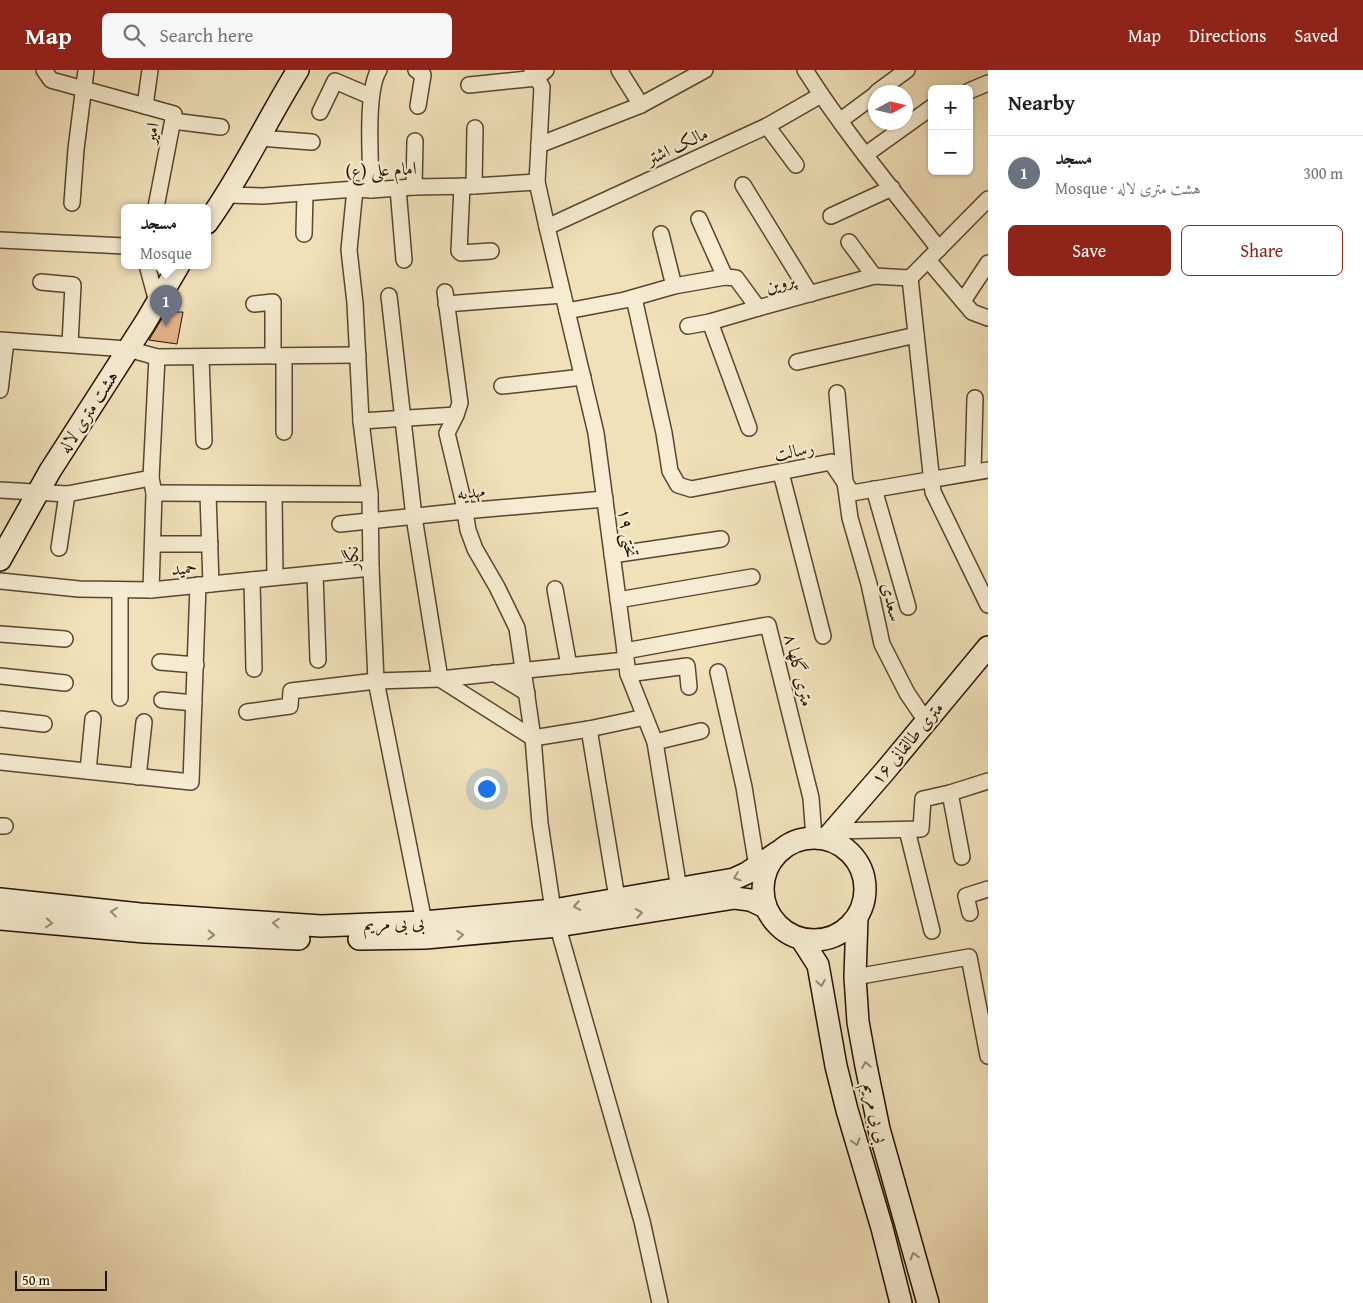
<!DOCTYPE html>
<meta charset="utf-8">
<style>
body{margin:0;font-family:"Gentium Book Plus",Amiri,serif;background:#f6f6f6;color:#202124}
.controls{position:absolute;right:15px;top:15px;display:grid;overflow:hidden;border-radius:8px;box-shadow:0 1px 4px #0004}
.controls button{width:45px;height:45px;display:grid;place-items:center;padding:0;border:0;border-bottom:1px solid #e0e0e0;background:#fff;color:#202124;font:25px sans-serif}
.compass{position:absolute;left:868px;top:15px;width:45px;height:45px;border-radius:50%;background:#fff;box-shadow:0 1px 4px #0004;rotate:82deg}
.scale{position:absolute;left:15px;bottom:12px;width:92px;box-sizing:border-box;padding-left:5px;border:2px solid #251200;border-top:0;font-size:14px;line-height:18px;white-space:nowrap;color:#251200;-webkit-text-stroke:4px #f6ecd2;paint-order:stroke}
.you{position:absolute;left:486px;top:718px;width:18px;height:18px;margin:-12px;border:4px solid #fff;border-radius:50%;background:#1a73e8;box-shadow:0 0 0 8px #1a73e833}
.badge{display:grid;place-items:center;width:32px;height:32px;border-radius:50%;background:#8f2418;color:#fff;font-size:16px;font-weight:700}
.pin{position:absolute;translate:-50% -41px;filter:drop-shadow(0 1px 2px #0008)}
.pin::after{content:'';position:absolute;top:26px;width:18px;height:15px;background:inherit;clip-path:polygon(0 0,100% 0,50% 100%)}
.popup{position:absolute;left:121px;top:134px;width:90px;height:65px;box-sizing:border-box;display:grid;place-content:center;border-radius:8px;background:#fff;filter:drop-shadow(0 1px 4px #0005);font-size:16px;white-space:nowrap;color:#757577}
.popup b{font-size:19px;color:#202124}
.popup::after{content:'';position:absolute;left:50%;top:100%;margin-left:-10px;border:10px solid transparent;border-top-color:#fff}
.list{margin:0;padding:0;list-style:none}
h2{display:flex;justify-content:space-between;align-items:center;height:65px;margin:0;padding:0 20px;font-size:21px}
h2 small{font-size:16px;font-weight:400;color:#757577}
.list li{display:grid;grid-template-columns:32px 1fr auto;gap:15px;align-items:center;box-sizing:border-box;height:75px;padding:0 20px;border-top:1px solid #e0e0e0}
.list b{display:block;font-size:19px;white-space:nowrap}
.list p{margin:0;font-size:16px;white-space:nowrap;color:#757577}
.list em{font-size:16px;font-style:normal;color:#757577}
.actions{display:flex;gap:10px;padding:15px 20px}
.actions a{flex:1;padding:11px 0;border:1px solid #8f2418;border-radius:8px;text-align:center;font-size:18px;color:#8f2418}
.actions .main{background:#8f2418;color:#fff}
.icon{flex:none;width:28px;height:28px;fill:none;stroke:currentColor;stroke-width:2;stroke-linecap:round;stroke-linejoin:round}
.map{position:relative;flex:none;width:988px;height:1233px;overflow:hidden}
header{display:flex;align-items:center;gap:30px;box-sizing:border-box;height:70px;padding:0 25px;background:#8f2418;color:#fff}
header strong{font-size:24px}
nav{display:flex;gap:28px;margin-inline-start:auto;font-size:18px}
.search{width:350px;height:45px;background:#f6f6f6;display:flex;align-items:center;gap:12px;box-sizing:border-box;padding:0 18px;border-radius:8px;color:#757577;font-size:19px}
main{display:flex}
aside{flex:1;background:#fff}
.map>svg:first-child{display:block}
.building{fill:#e2b189;stroke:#251200}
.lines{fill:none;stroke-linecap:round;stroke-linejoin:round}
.street-casing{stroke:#58462e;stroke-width:18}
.secondary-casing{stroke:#251200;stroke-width:24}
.street{stroke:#f6ecd2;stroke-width:15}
.secondary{stroke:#f6ecd2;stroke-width:21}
.oneway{stroke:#988a74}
.labels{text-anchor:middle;stroke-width:4.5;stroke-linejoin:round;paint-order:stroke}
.street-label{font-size:18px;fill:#251200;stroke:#f6ecd2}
</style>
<header>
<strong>Map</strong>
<div class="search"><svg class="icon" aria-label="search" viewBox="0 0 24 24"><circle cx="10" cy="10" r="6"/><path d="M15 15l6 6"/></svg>Search here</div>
<nav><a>Map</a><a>Directions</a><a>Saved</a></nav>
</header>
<main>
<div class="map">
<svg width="988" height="1233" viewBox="0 0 988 1233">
<rect width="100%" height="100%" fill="#f1e1b9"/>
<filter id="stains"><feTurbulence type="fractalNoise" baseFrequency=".004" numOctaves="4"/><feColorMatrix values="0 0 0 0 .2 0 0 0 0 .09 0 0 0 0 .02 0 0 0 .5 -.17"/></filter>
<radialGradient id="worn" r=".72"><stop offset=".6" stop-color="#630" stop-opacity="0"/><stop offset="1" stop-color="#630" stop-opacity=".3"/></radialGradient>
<!-- building -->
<polygon class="building" points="166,242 183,242 177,274 149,270"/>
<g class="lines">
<defs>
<g id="street">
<polyline points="44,0 51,10 174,44 156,137"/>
<polyline points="416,0 423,5 418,36"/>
<polyline points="532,0 542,17 539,75"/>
<polyline points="619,0 641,35"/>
<path d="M805,0C845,63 893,120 939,179"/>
<polyline points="469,15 537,8 546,0"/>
<polyline points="969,21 988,13"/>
<polyline points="877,22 907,0"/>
<polyline points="145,36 150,0"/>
<polyline points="320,42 335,11 370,26"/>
<polyline points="841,50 876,24"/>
<polyline points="173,51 221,57"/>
<polyline points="767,56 796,95"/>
<polyline points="259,68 312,72"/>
<polyline points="865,85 932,37"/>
<polyline points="743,115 810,224"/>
<polyline points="462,116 459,181 461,183 491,181"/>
<polyline points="474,116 475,58"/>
<polyline points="414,117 415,71"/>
<polyline points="398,118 404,190"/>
<polyline points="355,119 349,180 355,233 361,351 370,424 371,498 376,611 424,852"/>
<path d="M371,120C371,92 365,22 379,0"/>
<polyline points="227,125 263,126 355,119 371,120 414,117 474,116 537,112"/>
<polyline points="72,133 76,79 86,0"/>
<polyline points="831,146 892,118"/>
<polyline points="699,149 725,207"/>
<polyline points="547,157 767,56 821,25"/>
<polyline points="304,164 305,123"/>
<polyline points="661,164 674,216"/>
<polyline points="0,170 125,176"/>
<polyline points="849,172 874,206"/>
<polyline points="928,190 972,242 988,248"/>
<polyline points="147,195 157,232"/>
<polyline points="910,208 933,422 988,535"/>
<polyline points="41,212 73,215 70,274"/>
<polyline points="445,222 460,333 456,345 447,363 463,430 468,460 475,479 497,517 517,558 533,668 540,753 553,840 642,1151 660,1233"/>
<polyline points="389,226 414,447 440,609 533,668 589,659 645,647"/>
<polyline points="634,228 664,363 670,401 678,415 691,419 831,392 852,423 988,400"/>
<polyline points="963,231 988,193"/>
<polyline points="254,234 273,232 273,286"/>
<polyline points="446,234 563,225"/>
<polyline points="567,241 625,230 674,216 725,207 736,208 758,238 874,206 910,208 988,129"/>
<polyline points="710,252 749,358"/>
<polyline points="688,256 710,252 758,238"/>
<polyline points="0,270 128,279 157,287 358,285"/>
<polyline points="284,286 284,362"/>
<polyline points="201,287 204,371"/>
<polyline points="797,292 916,265"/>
<polyline points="502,316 583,307"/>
<polyline points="0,320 6,271"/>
<polyline points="837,323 845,412 850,448 869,514 882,574 907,623 926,651"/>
<polyline points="361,351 456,345"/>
<polyline points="973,402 975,328"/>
<polyline points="781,403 823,566"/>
<polyline points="874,419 908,537"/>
<polyline points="0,420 67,424 151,408"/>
<polyline points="154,423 370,424"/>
<polyline points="208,424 211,514"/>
<polyline points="274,424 275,507"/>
<polyline points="340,454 464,441 605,429"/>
<polyline points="153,474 210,474"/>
<polyline points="59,478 67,424"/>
<polyline points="612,485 721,469"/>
<polyline points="315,504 318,590"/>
<polyline points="252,510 254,599"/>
<polyline points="0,511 79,519 151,520 371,498"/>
<polyline points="555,519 569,596"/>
<polyline points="120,520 120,628"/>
<polyline points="151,520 154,423 151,408 157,287"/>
<polyline points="618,530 752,507"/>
<polyline points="0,564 65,569"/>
<polyline points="625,581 768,555 811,728 814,768"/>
<polyline points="160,592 196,595"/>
<polyline points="718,602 744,717 757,797"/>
<polyline points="494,603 527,623"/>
<polyline points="628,604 687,596 689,617"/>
<polyline points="0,606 65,613"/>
<polyline points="162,630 194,633"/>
<polyline points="247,642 290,636 291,621 376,611 440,609 626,590"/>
<polyline points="0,649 44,654"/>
<polyline points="589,659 617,828"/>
<polyline points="655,672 701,661"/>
<polyline points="0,692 191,712 198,515"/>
<polyline points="88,701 93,649"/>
<polyline points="138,707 144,652"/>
<polyline points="950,723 962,787"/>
<polyline points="0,756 5,756"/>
<polyline points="907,760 932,861"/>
<polyline points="833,761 921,759 923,729 950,723 988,711"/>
<polyline points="679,819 655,672 628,604 596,363 547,157 537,112 539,75 641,35 705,0"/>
<polyline points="970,843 966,826 988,819"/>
<polyline points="855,907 969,887 988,986"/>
</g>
<g id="secondary">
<path d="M207,153C242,104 267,50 298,0"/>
<polyline points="0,490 50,401 145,253 179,195"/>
<circle cx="814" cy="819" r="51"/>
<polyline points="826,769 885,701 988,577"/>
<polyline points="0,829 140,844 321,856 424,852 553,840 734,809 747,803 778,782"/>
<polyline points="857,848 855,907 858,952 866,996 879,1059 928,1233"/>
<polyline points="0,849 145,862 299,869"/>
<polyline points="359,869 425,868 558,856 735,828 750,830 765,837"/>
<polyline points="802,870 818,895 836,996 847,1040 882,1158 901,1233"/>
</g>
</defs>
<!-- street casing -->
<use href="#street" class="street-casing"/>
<!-- secondary casing -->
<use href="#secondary" class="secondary-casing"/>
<!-- street -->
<use href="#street" class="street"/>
<!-- secondary -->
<use href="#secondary" class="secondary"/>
</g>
<!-- one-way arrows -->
<defs><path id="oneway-chevron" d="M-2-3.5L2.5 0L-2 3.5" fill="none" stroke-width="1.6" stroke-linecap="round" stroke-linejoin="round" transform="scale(1.25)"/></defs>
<g class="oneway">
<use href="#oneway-chevron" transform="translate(737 807) rotate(161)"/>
<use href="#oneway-chevron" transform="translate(577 836) rotate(170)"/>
<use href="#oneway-chevron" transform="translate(114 842) rotate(-174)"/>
<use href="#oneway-chevron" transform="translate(639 843) rotate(-9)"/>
<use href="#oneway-chevron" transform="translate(49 853) rotate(5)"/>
<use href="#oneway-chevron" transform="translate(276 853) rotate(-176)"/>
<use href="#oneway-chevron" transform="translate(211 865) rotate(2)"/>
<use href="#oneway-chevron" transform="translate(460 865) rotate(-5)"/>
<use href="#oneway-chevron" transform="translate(821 913) rotate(80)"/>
<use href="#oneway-chevron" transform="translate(866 995) rotate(-100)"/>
<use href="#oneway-chevron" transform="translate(856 1072) rotate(74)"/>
<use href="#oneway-chevron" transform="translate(914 1186) rotate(-106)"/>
</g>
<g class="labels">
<!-- street labels -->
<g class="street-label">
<text transform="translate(151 63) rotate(-79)" y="6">امیر</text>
<text transform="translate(677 76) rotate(-25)" y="6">مالک اشتر</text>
<text transform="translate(381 100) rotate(-3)" y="6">امام علی (ع)</text>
<text transform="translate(780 213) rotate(-16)" y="6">پروین</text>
<text transform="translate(88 342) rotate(-57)" y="6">هشت متری لاله</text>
<text transform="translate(794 381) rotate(-11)" y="6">رسالت</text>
<text transform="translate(471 422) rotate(-6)" y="6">مهدیه</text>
<text transform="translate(628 463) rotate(82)" y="6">تختی ۱۹</text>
<text transform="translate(352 488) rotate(-91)" y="6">نگار</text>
<text transform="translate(184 498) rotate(-6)" y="6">حمید</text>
<text transform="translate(892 532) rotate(77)" y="6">سعدی</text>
<text transform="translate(799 600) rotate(76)" y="6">۸ متری گلها</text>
<text transform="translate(907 673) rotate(-50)" y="6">۱۶ متری طالقانی</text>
<text transform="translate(394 853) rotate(-2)" y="6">بی بی مریم</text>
<text transform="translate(876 1043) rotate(77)" y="6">بی بی مریم</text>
</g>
</g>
<rect width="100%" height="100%" filter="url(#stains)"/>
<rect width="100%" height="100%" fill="url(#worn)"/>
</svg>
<div class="controls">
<button>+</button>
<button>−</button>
</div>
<svg class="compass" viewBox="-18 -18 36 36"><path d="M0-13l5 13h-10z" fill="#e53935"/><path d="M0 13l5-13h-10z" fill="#757577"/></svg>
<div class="scale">50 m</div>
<div class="you"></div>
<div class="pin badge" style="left:166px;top:256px;background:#6b7280">1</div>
<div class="popup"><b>مسجد</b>Mosque</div>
</div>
<aside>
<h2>Nearby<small></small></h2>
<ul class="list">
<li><span class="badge" style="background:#6b7280">1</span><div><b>مسجد</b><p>Mosque · هشت متری لاله</p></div><em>300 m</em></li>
</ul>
<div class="actions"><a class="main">Save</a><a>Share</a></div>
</aside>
</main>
